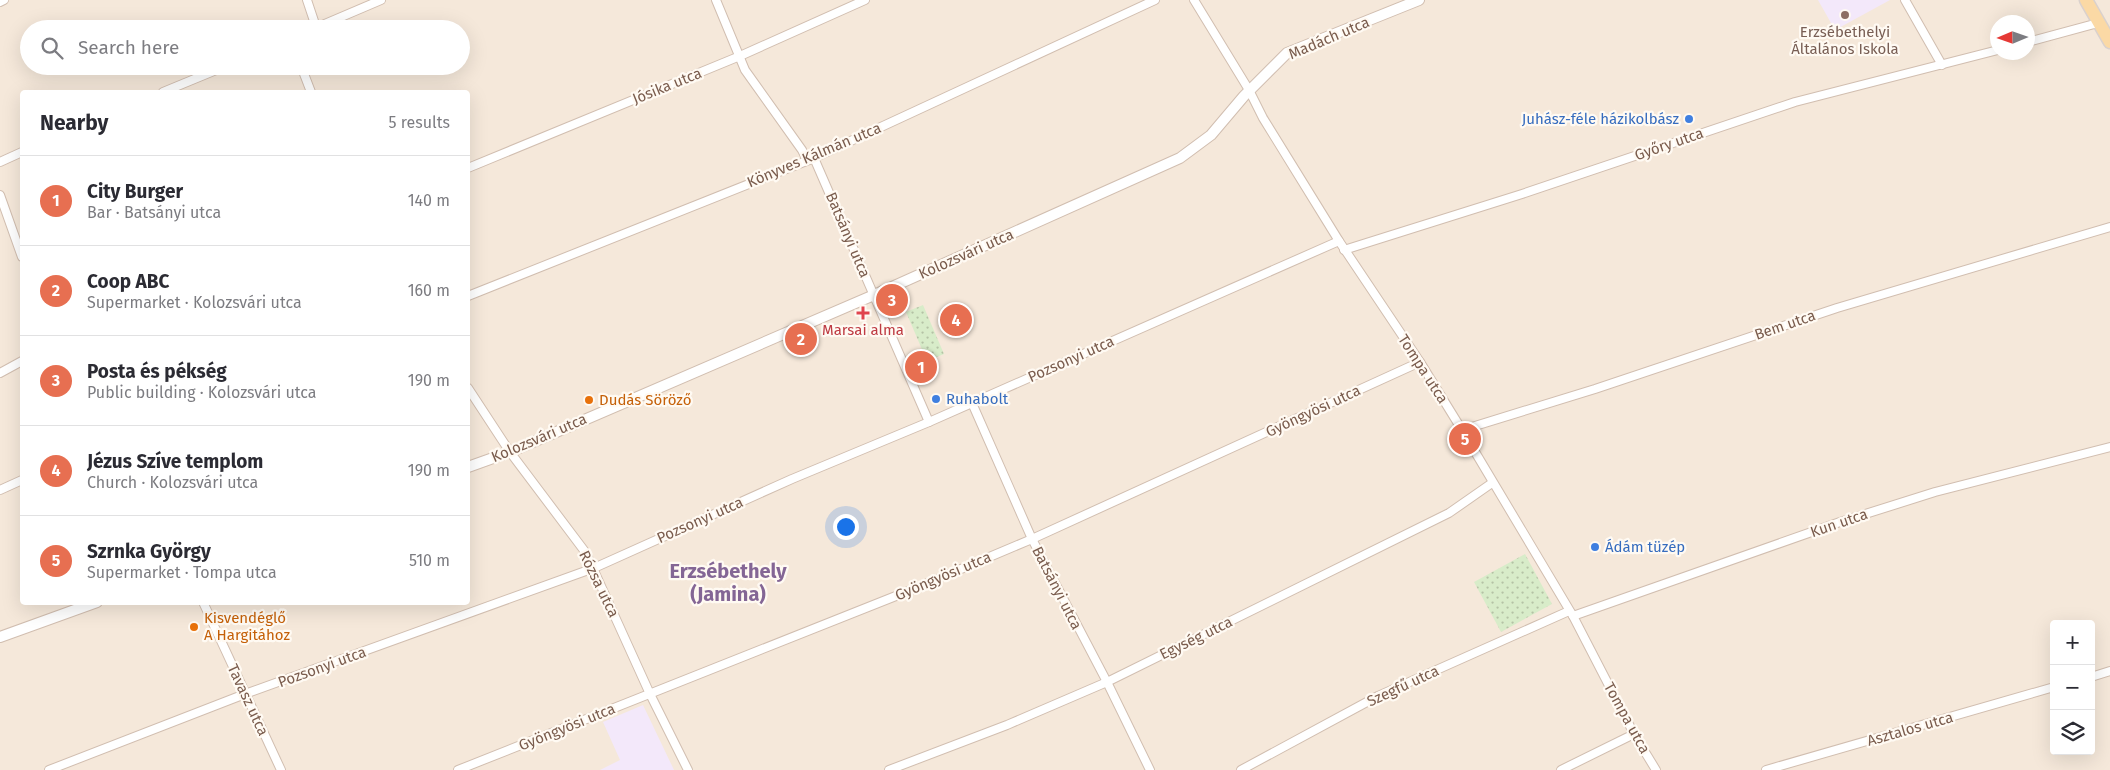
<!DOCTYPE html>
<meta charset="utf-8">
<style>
body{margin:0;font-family:"Fira Sans",sans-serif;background:#f2f2f3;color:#2b2b33}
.controls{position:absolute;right:15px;bottom:15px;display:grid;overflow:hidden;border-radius:5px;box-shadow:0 5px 20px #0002}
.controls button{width:45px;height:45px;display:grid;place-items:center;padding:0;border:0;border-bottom:1px solid #e1e1e2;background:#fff;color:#2b2b33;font:25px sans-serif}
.compass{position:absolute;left:1990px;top:15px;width:45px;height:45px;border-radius:50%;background:#fff;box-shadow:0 5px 20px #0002;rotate:268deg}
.you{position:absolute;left:845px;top:526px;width:18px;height:18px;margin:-12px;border:4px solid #fff;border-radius:50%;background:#1a73e8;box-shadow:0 0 0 8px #1a73e833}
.badge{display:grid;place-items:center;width:32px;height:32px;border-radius:50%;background:#e76f51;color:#fff;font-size:16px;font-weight:700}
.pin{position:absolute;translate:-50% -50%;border:2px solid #fff;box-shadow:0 1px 5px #0006}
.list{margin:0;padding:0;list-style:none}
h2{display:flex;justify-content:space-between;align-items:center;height:65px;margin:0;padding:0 20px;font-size:21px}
h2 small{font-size:16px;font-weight:400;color:#7c7c81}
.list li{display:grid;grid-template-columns:32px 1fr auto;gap:15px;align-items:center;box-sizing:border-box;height:90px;padding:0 20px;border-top:1px solid #e1e1e2}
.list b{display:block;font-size:19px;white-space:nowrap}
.list p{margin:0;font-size:16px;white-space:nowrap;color:#7c7c81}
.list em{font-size:16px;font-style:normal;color:#7c7c81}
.icon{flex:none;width:28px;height:28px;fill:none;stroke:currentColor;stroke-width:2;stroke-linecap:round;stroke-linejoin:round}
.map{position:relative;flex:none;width:2110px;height:770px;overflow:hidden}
.search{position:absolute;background:#fff;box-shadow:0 5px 20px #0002;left:20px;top:20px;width:450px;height:55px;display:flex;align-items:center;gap:12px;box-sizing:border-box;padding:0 18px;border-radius:28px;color:#7c7c81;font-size:19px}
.panel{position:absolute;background:#fff;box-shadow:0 5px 20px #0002;left:20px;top:90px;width:450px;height:515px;border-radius:5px}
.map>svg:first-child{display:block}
.residential{fill:#f5e8da;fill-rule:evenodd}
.education{fill:#f3e8fa}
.park{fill:url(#park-dots)}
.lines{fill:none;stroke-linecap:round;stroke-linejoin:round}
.minor-casing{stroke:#d1beb0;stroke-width:10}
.tertiary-casing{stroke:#d1beb0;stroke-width:12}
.primary-casing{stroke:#dad1cd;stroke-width:15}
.minor{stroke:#fff;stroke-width:8}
.tertiary{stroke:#fff;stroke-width:10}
.primary{stroke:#fbd9a5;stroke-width:12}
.education-dot{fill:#8d6e63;stroke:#fffaf3;stroke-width:2}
.shop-dot{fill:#3f7fe0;stroke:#fffaf3;stroke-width:2}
.health-dot{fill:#e0444e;stroke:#fffaf3;stroke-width:2}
.food-dot{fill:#e8710a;stroke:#fffaf3;stroke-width:2}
.labels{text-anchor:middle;stroke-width:4.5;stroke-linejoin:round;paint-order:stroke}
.education-label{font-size:15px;fill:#785e54;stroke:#fffaf3}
.street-label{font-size:15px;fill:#7a5c4d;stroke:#fffaf3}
.shop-label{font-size:15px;fill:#366cbe;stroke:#fffaf3;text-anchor:start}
.health-label{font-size:15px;fill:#be3a42;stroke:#fffaf3}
.food-label{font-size:15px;fill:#c56008;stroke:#fffaf3;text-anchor:start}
.district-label{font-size:20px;font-weight:bold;fill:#846695;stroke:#fffaf3}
</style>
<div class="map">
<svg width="2110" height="770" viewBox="0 0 2110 770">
<defs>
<pattern id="park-dots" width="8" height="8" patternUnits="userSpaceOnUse" patternTransform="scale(1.25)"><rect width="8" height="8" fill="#d8ecc9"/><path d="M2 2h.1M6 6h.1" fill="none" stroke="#b4c2a5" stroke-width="1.8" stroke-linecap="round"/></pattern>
</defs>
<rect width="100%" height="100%" fill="#fdf6ec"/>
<!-- residential -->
<path class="residential" d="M0,0H2110V770H0ZM1998,22H2028V52H1998ZM29,29H461V66H29ZM22,92H468V602H22ZM2054,624H2091V751H2054Z"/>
<!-- education -->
<g class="education">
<polygon points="1818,0 1890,0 1835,30"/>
<polygon points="643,705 674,770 600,770 620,760 603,722"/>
</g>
<!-- park -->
<g class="park">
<polygon points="923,305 944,354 927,361 906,312"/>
<polygon points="1525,554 1552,604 1501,632 1474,582"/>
</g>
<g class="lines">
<defs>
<g id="minor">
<polyline points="307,0 316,27"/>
<polyline points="716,0 745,70 802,150 807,160"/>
<polyline points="1194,0 1249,90 1263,118 1339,241 1420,362 1462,430 1573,616 1634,734 1656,770"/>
<polyline points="1905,0 1942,65"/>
<polyline points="0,2 4,0"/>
<polyline points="313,29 381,0"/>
<polyline points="2028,42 2098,23"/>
<polyline points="301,66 311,92"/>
<polyline points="163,92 226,66"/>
<polyline points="814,158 929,422"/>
<polyline points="0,162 22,152"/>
<polyline points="468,168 740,56 865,0"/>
<polyline points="0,195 22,257"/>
<polyline points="1344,250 1522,194 1795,102 1998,50"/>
<polyline points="468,296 814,158 1155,0"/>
<polyline points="0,373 22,361"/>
<polyline points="468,388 510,452 586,553 650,694 688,770"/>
<polyline points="972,403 1032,539 1107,682 1150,770"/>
<polyline points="1462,430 1595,389 1837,308 2110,227"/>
<polyline points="0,490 22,480"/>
<polyline points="203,602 281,770"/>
<polyline points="1573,616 1840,522 1935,492 2110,447"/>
<polyline points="2091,677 2110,671"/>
<polyline points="49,770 245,694 594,568 792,479 929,422 1339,241"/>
<polyline points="458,770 916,588 1032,539 1420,362"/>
<polyline points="889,770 1007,725 1107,682 1449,513 1492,483"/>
<polyline points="1241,770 1378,696 1569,611"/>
<polyline points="1561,770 1634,734"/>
<polyline points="1766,770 2054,687"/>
</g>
<g id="tertiary">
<polyline points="468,467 510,452 874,295 1180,158 1211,135 1244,96 1287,53 1419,0"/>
<polyline points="0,637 97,602"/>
</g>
<polyline id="primary" points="2086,0 2110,42"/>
</defs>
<!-- minor casing -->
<use href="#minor" class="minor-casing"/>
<!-- tertiary casing -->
<use href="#tertiary" class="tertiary-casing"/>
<!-- primary casing -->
<use href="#primary" class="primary-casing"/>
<!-- minor -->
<use href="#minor" class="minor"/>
<!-- tertiary -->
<use href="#tertiary" class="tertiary"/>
<!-- primary -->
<use href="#primary" class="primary"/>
</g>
<!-- markers -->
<circle class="education-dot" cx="1845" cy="15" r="5"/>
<g class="shop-dot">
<circle cx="1689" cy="119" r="5"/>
<circle cx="936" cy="399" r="5"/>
<circle cx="1595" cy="547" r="5"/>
</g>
<path class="health-dot" d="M860.5 305.5h5v5h5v5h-5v5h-5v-5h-5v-5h5z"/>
<g class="food-dot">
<circle cx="589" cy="400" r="5"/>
<circle cx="194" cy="627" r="5"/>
</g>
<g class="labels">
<!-- education labels -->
<g class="education-label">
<text x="1845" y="37">Erzsébethelyi<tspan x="1845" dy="17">Általános Iskola</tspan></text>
</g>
<!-- street labels -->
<g class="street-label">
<text transform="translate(1329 38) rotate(-23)" y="5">Madách utca</text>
<text transform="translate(667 86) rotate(-22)" y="5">Jósika utca</text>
<text transform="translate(1669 144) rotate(-19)" y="5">Győry utca</text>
<text transform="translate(814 155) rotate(-23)" y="5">Könyves Kálmán utca</text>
<text transform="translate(848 235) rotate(67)" y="5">Batsányi utca</text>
<text transform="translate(966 254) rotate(-24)" y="5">Kolozsvári utca</text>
<text transform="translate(1785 325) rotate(-19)" y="5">Bem utca</text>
<text transform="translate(1071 359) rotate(-24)" y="5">Pozsonyi utca</text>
<text transform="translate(1423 369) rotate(57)" y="5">Tompa utca</text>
<text transform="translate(1313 411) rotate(-25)" y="5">Gyöngyösi utca</text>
<text transform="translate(539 438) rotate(-23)" y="5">Kolozsvári utca</text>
<text transform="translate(700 520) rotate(-24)" y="5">Pozsonyi utca</text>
<text transform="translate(1839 523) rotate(-19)" y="5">Kun utca</text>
<text transform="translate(943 576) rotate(-23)" y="5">Gyöngyösi utca</text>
<text transform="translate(599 584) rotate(64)" y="5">Rózsa utca</text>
<text transform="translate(1057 588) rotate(63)" y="5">Batsányi utca</text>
<text transform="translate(1196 638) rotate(-26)" y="5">Egység utca</text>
<text transform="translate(322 667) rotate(-20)" y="5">Pozsonyi utca</text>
<text transform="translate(1403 686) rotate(-25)" y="5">Szegfű utca</text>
<text transform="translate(248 700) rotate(65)" y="5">Tavasz utca</text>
<text transform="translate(1627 718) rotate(61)" y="5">Tompa utca</text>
<text transform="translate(567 727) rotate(-22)" y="5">Gyöngyösi utca</text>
<text transform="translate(1910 729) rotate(-16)" y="5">Asztalos utca</text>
</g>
<!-- shop labels -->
<g class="shop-label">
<text x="1679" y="124" text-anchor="end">Juhász-féle házikolbász</text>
<text x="946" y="404">Ruhabolt</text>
<text x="1605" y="552">Ádám tüzép</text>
</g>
<!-- health labels -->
<g class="health-label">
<text x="863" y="335">Marsai alma</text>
</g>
<!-- food labels -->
<g class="food-label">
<text x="599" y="405">Dudás Söröző</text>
<text x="204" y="623">Kisvendéglő<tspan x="204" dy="17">A Hargitához</tspan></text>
</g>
<!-- district labels -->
<g class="district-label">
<text x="728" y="578">Erzsébethely<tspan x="728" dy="23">(Jamina)</tspan></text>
</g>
</g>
</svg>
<div class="controls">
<button>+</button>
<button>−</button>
<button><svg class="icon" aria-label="layers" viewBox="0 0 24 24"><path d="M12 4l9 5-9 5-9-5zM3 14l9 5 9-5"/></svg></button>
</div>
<svg class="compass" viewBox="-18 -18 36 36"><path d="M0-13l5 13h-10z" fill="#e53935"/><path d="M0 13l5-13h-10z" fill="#7c7c81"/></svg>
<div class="you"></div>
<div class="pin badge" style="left:921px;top:367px">1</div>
<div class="pin badge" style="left:801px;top:339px">2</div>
<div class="pin badge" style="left:892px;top:300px">3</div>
<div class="pin badge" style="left:956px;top:320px">4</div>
<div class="pin badge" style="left:1465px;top:439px">5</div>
<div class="search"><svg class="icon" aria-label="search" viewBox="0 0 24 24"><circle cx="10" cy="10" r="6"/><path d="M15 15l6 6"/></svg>Search here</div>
<section class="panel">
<h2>Nearby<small>5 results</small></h2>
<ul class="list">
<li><span class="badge">1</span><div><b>City Burger</b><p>Bar · Batsányi utca</p></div><em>140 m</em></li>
<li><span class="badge">2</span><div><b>Coop ABC</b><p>Supermarket · Kolozsvári utca</p></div><em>160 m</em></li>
<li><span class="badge">3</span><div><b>Posta és pékség</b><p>Public building · Kolozsvári utca</p></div><em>190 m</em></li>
<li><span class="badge">4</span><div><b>Jézus Szíve templom</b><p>Church · Kolozsvári utca</p></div><em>190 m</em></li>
<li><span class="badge">5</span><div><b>Szrnka György</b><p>Supermarket · Tompa utca</p></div><em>510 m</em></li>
</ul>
</section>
</div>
